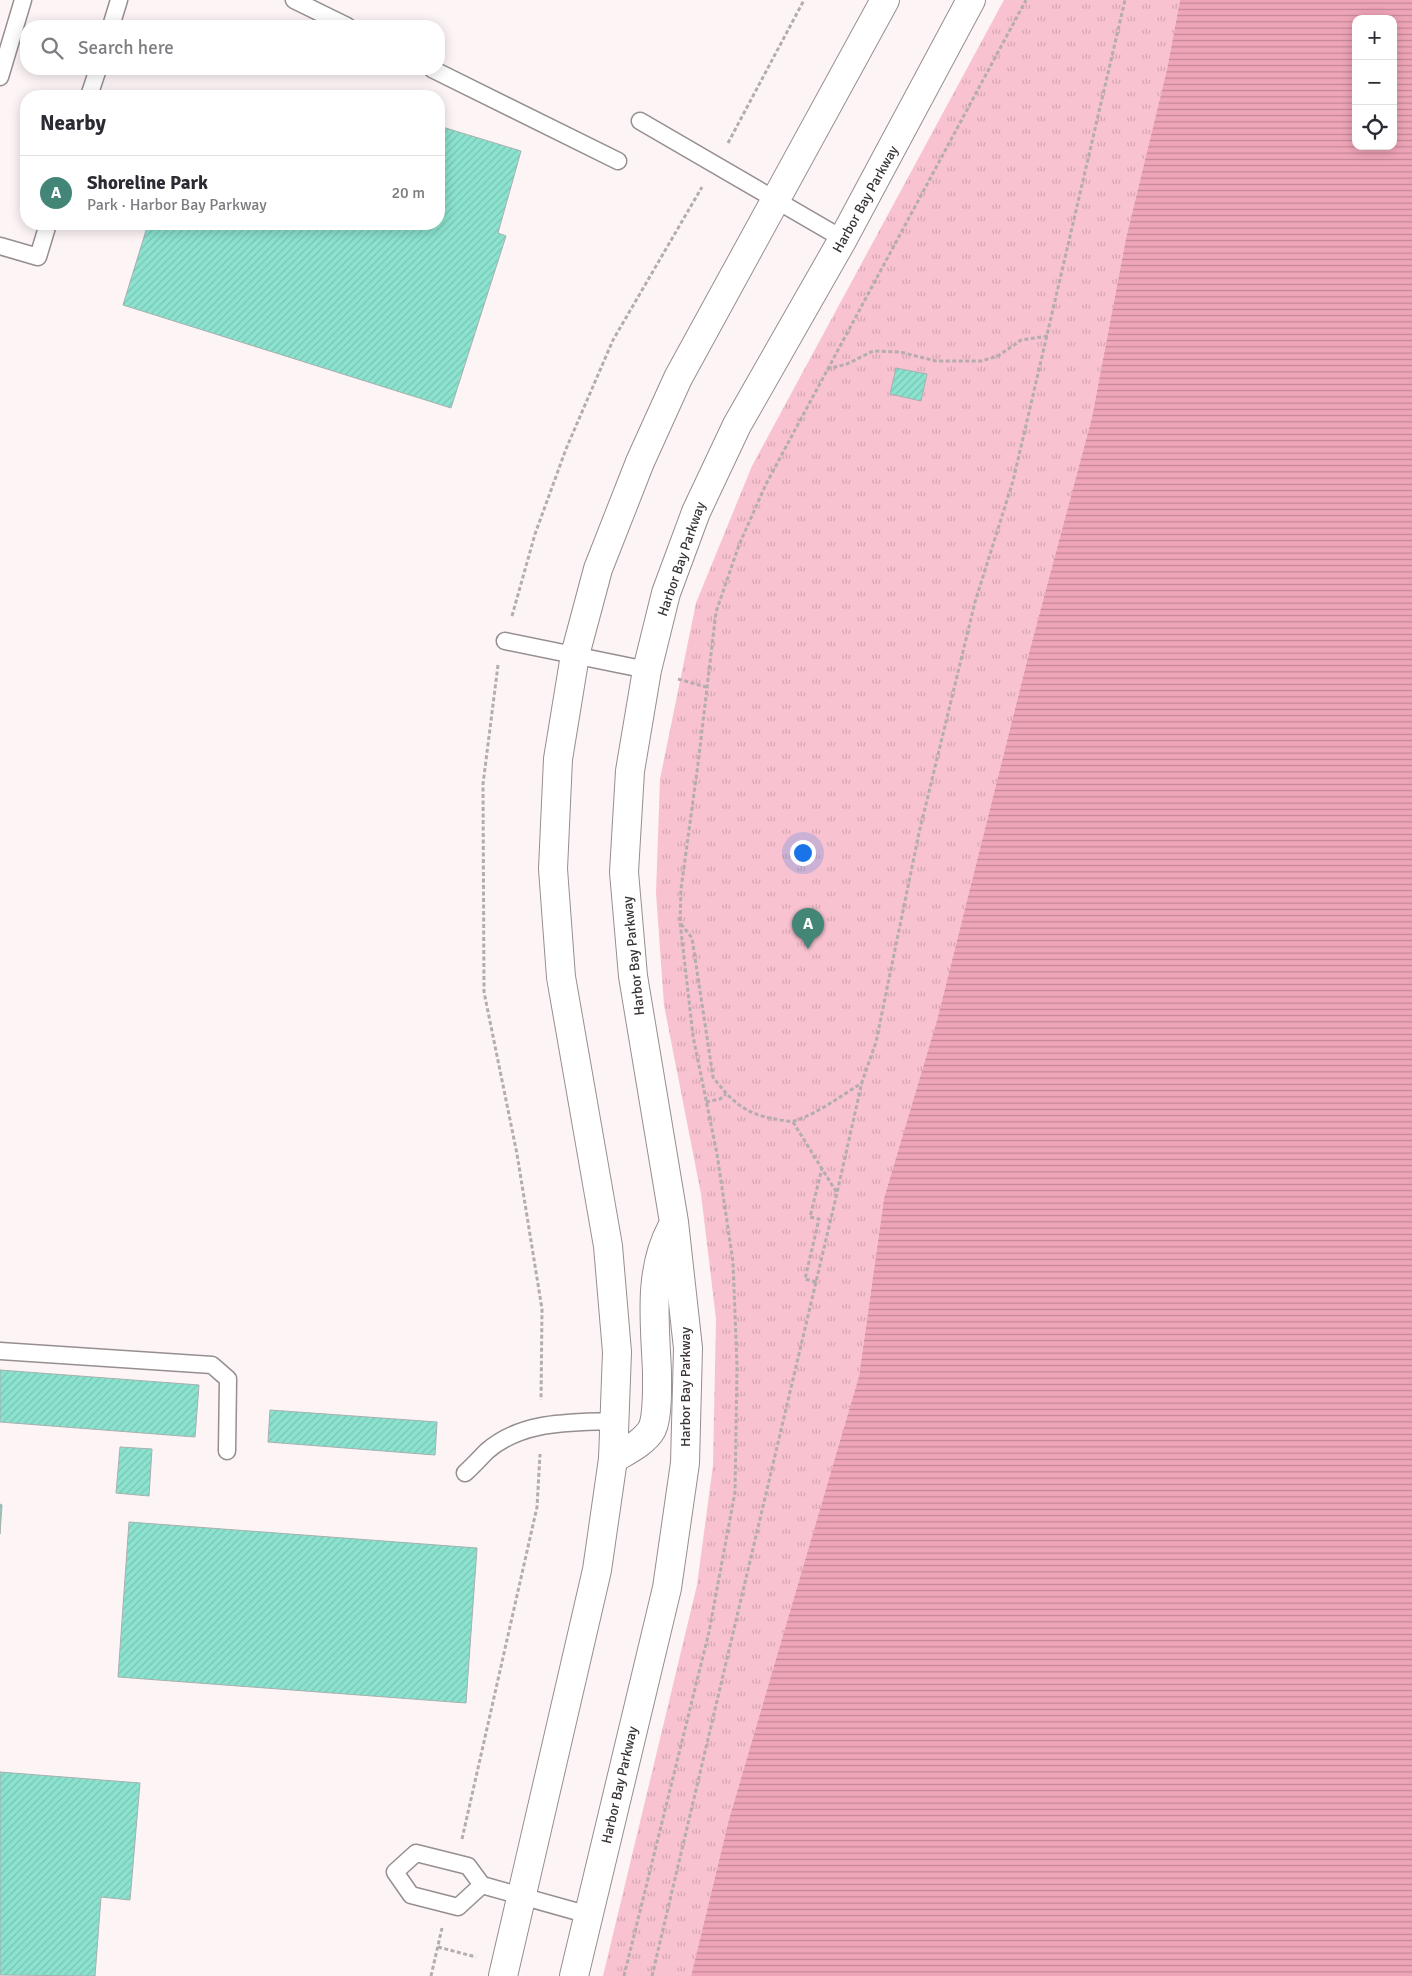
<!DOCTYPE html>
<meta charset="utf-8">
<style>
body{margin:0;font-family:Signika,sans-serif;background:#f2f2f3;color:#2b2b33}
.controls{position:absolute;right:15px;top:15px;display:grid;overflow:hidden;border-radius:10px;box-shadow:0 2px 12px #0003}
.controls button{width:45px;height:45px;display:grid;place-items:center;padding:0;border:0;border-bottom:1px solid #e1e1e2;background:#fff;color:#2b2b33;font:25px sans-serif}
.you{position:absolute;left:802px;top:852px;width:18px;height:18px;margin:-12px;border:4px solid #fff;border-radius:50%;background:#1a73e8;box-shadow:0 0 0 8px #1a73e833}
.badge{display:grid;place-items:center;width:32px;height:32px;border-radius:50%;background:#438577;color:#fff;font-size:16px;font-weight:700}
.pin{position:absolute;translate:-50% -41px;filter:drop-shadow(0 1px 2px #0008)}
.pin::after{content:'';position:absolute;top:26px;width:18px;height:15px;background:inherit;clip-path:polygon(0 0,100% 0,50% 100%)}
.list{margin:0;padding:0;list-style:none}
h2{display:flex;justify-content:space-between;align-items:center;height:65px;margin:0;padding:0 20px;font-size:21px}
h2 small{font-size:16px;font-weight:400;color:#7c7c81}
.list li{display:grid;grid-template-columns:32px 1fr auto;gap:15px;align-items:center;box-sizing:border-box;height:75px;padding:0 20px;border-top:1px solid #e1e1e2}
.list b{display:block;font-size:19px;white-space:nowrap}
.list p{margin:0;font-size:16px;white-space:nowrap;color:#7c7c81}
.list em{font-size:16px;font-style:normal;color:#7c7c81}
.icon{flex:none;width:28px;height:28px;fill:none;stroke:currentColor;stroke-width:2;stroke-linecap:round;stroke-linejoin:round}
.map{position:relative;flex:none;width:1412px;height:1976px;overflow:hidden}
.search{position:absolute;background:#fff;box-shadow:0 2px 12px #0003;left:20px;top:20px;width:425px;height:55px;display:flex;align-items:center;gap:12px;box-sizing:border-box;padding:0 18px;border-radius:20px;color:#7c7c81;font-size:19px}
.panel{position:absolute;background:#fff;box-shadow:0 2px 12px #0003;left:20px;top:90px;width:425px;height:140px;border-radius:20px}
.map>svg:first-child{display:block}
.park{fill:url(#park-tufts)}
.water{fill:url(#water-rules);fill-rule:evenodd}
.building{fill:url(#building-hatch);stroke:#a7b0ae}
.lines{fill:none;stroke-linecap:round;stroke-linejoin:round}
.lane-casing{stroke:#968e90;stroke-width:19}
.secondary-casing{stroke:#968e90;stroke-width:30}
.path{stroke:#b4adaf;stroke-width:3;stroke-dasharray:4 2.5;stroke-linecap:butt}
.lane{stroke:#fff;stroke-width:16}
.secondary{stroke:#fff;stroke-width:28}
.labels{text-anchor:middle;stroke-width:4.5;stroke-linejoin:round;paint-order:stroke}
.street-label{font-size:14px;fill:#393536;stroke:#fff}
</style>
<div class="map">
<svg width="1412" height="1976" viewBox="0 0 1412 1976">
<defs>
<pattern id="park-tufts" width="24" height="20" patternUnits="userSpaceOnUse" patternTransform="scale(1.25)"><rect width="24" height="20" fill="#f8c2d0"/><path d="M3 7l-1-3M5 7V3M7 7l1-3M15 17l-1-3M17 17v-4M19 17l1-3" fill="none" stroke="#d5a7b3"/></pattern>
<pattern id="water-rules" width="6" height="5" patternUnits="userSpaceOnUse" patternTransform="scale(1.25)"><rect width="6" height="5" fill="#efa5b8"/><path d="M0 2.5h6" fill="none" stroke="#c38796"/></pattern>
<pattern id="building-hatch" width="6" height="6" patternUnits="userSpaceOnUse" patternTransform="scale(1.25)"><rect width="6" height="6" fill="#8be3cf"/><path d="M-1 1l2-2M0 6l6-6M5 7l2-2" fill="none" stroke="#79c3b2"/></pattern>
</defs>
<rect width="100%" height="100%" fill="#fdf4f6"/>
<!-- park -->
<polygon class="park" points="1004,0 1180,0 1167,69 1126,238 1092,417 1030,649 937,1020 884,1198 859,1376 729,1819 691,1976 603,1976 697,1585 713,1465 716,1319 701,1194 664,1005 656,893 660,779 696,603 752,466"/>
<!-- water -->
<path class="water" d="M1180,0H1412V1976H691L729,1819L859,1376L884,1198L937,1020L1030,649L1092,417L1126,238L1167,69ZM1356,19H1393V146H1356Z"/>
<!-- building -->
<g class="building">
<polygon points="439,126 521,151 498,233 506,236 451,408 123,305 148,224 439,224"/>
<polygon points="896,368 927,374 921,401 890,394"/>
<polygon points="0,1370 199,1385 195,1437 0,1422"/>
<polygon points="270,1410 437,1422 435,1455 268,1442"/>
<polygon points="120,1447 152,1449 149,1496 116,1493"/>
<polygon points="0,1504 2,1505 0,1534"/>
<polygon points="129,1522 477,1548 466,1703 118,1677"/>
<polygon points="0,1772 140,1783 130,1900 101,1897 95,1976 0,1975"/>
</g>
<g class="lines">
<defs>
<g id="lane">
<polyline points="294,0 347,26"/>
<polyline points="111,26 119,0"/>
<polyline points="432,69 618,161"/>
<polyline points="0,77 23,0"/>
<polyline points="89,96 98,69"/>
<polyline points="640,121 843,239"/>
<polyline points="0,246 38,257 48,224"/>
<polyline points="505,641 647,670"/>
<polyline points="0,1351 212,1365 228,1379 227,1451"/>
<path d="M465,1473C473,1466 480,1458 487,1451C523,1420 570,1423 614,1421"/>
<polyline points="482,1885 458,1907 411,1895 395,1872 416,1853 468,1866 482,1885 589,1915"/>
</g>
<g id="secondary">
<path d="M613,1459C626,1451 644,1443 652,1429C658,1416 657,1386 657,1372C655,1323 648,1273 671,1229"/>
<polyline points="503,1976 597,1570 613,1459 617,1352 608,1246 561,977 553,869 558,759 575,655 598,569 640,462 678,378 885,0"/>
<polyline points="574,1976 667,1588 685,1463 688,1348 674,1222 633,976 624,872 630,771 647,670 666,593 696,512 737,425 843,239 971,0"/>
</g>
</defs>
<!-- lane casing -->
<use href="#lane" class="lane-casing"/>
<!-- secondary casing -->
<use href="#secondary" class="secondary-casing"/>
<!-- path -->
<g class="path">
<polyline points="728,143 804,0"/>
<polyline points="827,369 847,364 873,351 900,352 936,361 981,361 998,356 1021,340 1048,336"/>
<polyline points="512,616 535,534 566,449 613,340 702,187"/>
<polyline points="498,665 483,784 484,992 517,1154 542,1309 541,1400"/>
<polyline points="678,679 706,687"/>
<path d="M681,924L692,938L713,1077C731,1101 745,1114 775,1119C781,1120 789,1122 794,1121C817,1114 842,1095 862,1083"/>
<polyline points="706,1102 720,1099 726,1094"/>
<polyline points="793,1122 837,1193"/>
<polyline points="816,1282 805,1279 819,1219 810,1217 822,1168"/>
<polyline points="462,1839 537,1507 540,1454"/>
<polyline points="438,1947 476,1957"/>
<polyline points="431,1976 442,1928"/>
<polyline points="624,1976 709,1632 735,1492 737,1366 733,1262 717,1154 693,1036 680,922 681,889 698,764 716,612 739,545 766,484 1026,0"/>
<polyline points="652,1976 837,1193 862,1082 876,1042 919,833 975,602 1013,481 1125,0"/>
</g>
<!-- lane -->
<use href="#lane" class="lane"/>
<!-- secondary -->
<use href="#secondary" class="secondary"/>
</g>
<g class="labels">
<!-- street labels -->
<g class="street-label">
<text transform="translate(865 199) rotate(-61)" y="5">Harbor Bay Parkway</text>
<text transform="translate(681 559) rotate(-71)" y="5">Harbor Bay Parkway</text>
<text transform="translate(633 956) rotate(-96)" y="5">Harbor Bay Parkway</text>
<text transform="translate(685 1387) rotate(-90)" y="5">Harbor Bay Parkway</text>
<text transform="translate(619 1785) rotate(-77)" y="5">Harbor Bay Parkway</text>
</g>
</g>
</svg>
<div class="controls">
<button>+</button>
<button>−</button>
<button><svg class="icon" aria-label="locate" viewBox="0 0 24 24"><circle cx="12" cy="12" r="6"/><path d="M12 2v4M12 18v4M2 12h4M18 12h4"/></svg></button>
</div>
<div class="you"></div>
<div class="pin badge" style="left:808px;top:949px">A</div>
<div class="search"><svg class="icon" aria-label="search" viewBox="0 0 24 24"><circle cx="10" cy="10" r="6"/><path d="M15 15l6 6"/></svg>Search here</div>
<section class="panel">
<h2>Nearby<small></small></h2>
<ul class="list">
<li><span class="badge">A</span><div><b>Shoreline Park</b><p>Park · Harbor Bay Parkway</p></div><em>20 m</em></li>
</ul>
</section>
</div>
